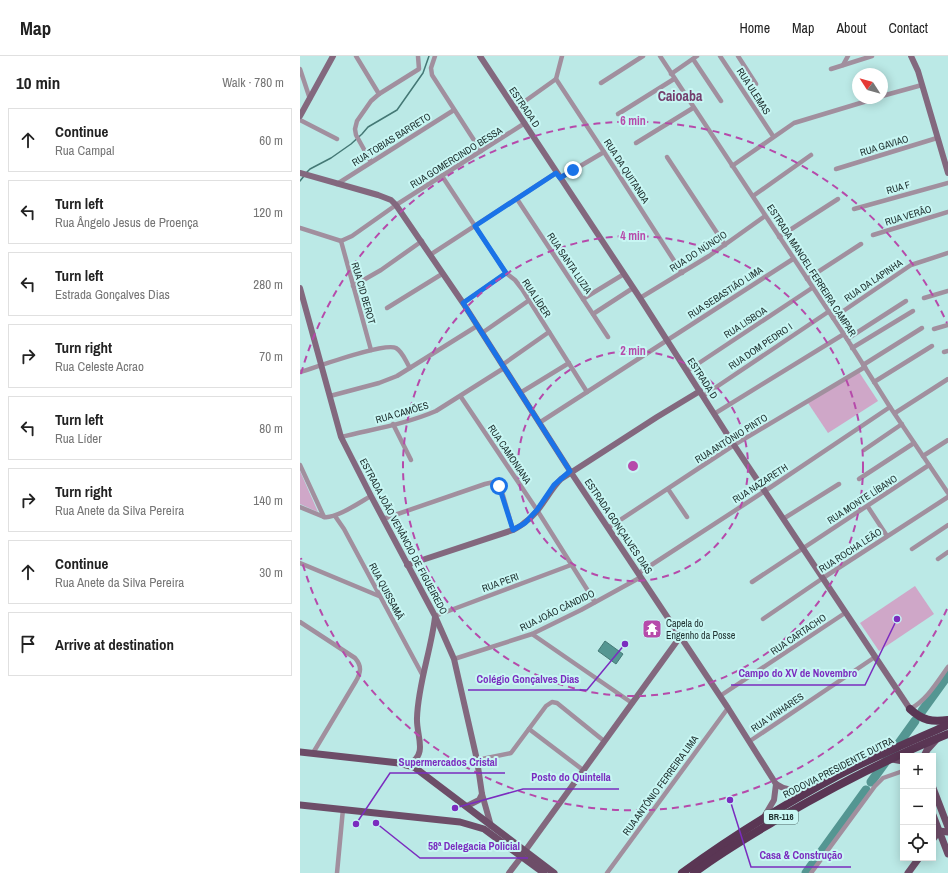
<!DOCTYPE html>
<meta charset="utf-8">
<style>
body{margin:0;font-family:"Archivo Narrow",sans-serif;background:#f6f6f6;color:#222}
.controls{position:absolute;right:12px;bottom:12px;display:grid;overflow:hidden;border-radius:0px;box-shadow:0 2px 10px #0003}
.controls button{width:36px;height:36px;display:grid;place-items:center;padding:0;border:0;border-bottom:1px solid #e0e0e0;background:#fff;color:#222;font:20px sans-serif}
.compass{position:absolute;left:552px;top:12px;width:36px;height:36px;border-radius:50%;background:#fff;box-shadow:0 2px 10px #0003;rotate:306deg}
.stop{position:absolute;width:12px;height:12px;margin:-9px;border:3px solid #1a73e8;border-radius:50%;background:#fff}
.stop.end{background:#1a73e8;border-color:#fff;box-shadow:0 1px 4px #0008}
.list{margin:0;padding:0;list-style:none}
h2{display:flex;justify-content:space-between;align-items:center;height:52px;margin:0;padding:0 16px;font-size:17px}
h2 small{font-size:13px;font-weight:400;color:#767676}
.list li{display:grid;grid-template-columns:26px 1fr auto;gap:12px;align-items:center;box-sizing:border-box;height:64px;margin:0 8px 8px;padding:0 8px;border:1px solid #e0e0e0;border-radius:0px}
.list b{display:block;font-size:15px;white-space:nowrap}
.list p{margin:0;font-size:13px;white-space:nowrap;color:#767676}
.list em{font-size:13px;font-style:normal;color:#767676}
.icon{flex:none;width:22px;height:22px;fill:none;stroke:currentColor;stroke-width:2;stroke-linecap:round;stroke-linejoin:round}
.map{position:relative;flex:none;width:648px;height:817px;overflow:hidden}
header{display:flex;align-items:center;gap:24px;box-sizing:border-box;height:56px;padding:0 20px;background:#fff;border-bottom:1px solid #e0e0e0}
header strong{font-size:19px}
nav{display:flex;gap:22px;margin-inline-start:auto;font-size:14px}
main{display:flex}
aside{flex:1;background:#fff}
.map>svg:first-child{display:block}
.green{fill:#cfa7c8}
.water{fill:#549692;stroke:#447875}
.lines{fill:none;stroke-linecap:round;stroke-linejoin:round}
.stream{stroke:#447875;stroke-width:1.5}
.river{stroke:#549692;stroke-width:9}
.street{stroke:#a18f9e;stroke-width:4.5}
.secondary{stroke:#83687e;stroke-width:6}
.primary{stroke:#6d4d68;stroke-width:7}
.highway{stroke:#5a3654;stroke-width:8}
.route{stroke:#1a73e8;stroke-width:5}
.ring{fill:none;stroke:#b64aaa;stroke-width:2;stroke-dasharray:7 5}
.labels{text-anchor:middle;stroke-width:4;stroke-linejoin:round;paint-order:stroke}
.shield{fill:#c8f6f3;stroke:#526d6b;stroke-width:1}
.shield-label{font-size:9px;font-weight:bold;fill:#203231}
.street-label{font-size:10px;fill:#203231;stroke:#c8f6f3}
.poi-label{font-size:10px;fill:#203231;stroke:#c8f6f3;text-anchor:start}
.district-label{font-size:14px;font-weight:bold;fill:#743d6c;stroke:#c8f6f3}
.centre{fill:#b64aaa;stroke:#c8f6f3;stroke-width:2}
.ring-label{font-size:12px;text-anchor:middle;font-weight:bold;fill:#b64aaa;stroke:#c8f6f3;stroke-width:4;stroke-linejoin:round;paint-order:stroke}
.leader{fill:none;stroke:#7b2cbf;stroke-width:1.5}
.callout-dot{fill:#7b2cbf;stroke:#c8f6f3;stroke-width:1.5}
.callout-label{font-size:11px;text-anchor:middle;font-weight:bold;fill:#7b2cbf;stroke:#c8f6f3;stroke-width:4;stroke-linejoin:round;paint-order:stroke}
</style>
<header>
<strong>Map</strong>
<nav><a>Home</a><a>Map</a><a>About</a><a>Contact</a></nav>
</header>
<main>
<aside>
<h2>10 min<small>Walk · 780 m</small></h2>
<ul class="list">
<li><svg class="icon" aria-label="ahead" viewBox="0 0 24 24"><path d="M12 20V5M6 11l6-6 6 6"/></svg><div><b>Continue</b><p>Rua Campal</p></div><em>60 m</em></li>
<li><svg class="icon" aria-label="left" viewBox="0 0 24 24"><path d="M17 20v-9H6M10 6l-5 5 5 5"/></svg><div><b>Turn left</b><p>Rua Ângelo Jesus de Proença</p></div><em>120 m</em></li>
<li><svg class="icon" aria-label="left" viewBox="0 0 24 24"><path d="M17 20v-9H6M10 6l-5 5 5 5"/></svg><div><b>Turn left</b><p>Estrada Gonçalves Dias</p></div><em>280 m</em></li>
<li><svg class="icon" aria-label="right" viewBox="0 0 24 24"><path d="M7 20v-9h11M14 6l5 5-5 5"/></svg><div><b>Turn right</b><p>Rua Celeste Acrao</p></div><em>70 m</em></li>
<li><svg class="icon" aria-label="left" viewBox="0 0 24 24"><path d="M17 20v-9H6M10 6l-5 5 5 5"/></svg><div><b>Turn left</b><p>Rua Líder</p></div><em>80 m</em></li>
<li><svg class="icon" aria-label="right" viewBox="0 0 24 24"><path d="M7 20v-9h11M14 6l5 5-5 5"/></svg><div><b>Turn right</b><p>Rua Anete da Silva Pereira</p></div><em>140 m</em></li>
<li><svg class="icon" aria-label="ahead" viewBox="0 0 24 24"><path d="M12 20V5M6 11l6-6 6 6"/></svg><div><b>Continue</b><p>Rua Anete da Silva Pereira</p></div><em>30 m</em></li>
<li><svg class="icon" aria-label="arrive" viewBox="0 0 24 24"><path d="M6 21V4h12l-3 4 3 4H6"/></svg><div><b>Arrive at destination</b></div></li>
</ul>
</aside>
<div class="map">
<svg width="648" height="817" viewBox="0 0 648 817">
<rect width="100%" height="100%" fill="#bbe9e6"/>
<!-- green -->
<g class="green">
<polygon points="559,316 578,345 528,377 508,347"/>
<polygon points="0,415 18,456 0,448"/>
<polygon points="615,530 634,558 579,595 560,567"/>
</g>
<!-- water -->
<polygon class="water" points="305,585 323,598 316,608 298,595"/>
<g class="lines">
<!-- stream -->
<g class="stream">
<polyline points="6,117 10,113 31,102 51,88 62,78 68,71 97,54 123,17 129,0"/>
<polyline points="0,125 4,120"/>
</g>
<!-- river -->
<g class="river">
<polyline points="622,655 648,619"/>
<polyline points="571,726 615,665"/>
<polyline points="506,817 566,734"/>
</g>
<!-- street -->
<g class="street">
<polyline points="56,0 79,38"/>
<polyline points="135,0 131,12 132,19 181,95"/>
<polyline points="360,0 547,283 590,351 648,437"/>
<polyline points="420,0 473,80"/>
<polyline points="438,0 456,28"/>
<polyline points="393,3 421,45"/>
<polyline points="543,9 548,0"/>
<polyline points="0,13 10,43"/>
<polyline points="531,13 572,0"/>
<polyline points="371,18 397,0"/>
<polyline points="256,23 304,96 382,217"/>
<polyline points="301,27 343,0"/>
<polyline points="582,40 622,29"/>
<polyline points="214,53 256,23 262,0"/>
<polyline points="318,58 374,23"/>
<polyline points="0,64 37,83"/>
<polyline points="336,87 393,52"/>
<polyline points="367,101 425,189"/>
<polyline points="71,106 56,79 55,73 57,65 71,45 79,38 119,13 118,0"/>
<polyline points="432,110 494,67 577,42"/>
<polyline points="536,113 637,82"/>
<polyline points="142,120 206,217 215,224 222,233 287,336"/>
<polyline points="260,122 304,96"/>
<polyline points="37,128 154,54"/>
<polyline points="453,140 511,99"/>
<polyline points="217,143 308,281"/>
<polyline points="554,153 648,127"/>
<polyline points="0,172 41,185 52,180 96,149 225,67"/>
<polyline points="573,179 648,156"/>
<polyline points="479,181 538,143"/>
<polyline points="41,185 71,294"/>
<polyline points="130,199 256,117"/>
<polyline points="507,223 561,188"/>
<polyline points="53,230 81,214 122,185"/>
<polyline points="340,242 409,200 465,160"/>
<polyline points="624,242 648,235"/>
<polyline points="283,243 324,218"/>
<polyline points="163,247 206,217"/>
<polyline points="87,252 142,218"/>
<polyline points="293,258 333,232"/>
<polyline points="533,262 611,209 648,197"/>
<polyline points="634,273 648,269"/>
<polyline points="182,277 228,245"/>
<polyline points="547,283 606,245"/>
<polyline points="552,292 613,255"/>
<polyline points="644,296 648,295"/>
<polyline points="202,309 249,276"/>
<polyline points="563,309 622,272"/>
<polyline points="387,315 512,232"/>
<path d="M0,316C17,311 84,286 96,292C103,296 106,306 110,312"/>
<polyline points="574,326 632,290"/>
<polyline points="220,337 269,307"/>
<polyline points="30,340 79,327 97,320 177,270"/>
<polyline points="403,340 528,256"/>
<polyline points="161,341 237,454 295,546"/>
<polyline points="595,357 648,323"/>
<polyline points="414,358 544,278"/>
<polyline points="239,367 493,203"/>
<polyline points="93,368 111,404"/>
<path d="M41,381C73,373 106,368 136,355L204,312"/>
<polyline points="564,394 602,368"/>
<polyline points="623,400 648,384"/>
<polyline points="0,409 24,461"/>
<polyline points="559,423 614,387"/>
<polyline points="368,433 387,461"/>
<path d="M0,451L24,461C36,463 60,446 71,440"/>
<polyline points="568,451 587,480"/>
<polyline points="35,460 44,473 123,620"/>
<polyline points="83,463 185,428 194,426 199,430 202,436 213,474"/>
<polyline points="483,463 539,428"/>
<polyline points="308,472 434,389 565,311"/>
<polyline points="612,493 648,469"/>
<polyline points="638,503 648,496"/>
<polyline points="0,507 79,540"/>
<polyline points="339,517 465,435 590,351"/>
<polyline points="452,526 629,409"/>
<polyline points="135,560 271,509"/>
<polyline points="463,563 523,522 648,441"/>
<path d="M0,566L55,602C62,610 61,616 56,625L13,697"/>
<polyline points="232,578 332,647"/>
<polyline points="154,603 232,578 281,554 341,521"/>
<polyline points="420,640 545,557"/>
<path d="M610,653C627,644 637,626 648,611"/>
<polyline points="229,673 283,714"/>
<polyline points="450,685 575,601"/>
<polyline points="177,704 211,697 246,650 252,646 257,647 304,685"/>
<polyline points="37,817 43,753"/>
<polyline points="307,817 428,652"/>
<polyline points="511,817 575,730 583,722 603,715"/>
</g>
<!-- secondary -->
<g class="secondary">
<polyline points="180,0 340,242 434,389 610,653"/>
<polyline points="611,0 618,15 648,117"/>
<polyline points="0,60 33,0"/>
<path d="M0,117L78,139L91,144L96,149L163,247L270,415L428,652L476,728C489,737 498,733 513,733"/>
<polyline points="0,232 41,381 71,440 135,560 154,603 177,704 182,738 191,770"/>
<path d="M107,509L213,474C217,472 221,470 224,467C240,457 248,436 261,423L357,361L400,335"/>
<path d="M108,709C129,698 116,680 117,662C118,628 131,595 135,561"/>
<polyline points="167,750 179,744 182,738"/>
<polyline points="464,761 474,744 476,728"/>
<polyline points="225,795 380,581"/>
<polyline points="209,817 222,800"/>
</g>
<!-- primary -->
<g class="primary">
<polyline points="0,696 99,707 114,711 254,817"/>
<polyline points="624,700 627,694 637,683"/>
<polyline points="592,703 603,705"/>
<polyline points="633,732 648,771"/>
<polyline points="0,749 160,766 184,773 244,817"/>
<polyline points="633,759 648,798"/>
<polyline points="639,775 648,776"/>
<polyline points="633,783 639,775"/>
<polyline points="608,817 619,802"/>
</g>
<!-- highway -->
<g class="highway">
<path d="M610,653C623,665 632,666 648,664"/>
<path d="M382,817C431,781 483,749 537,720C573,701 611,685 648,669"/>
<path d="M394,817C420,797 448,781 476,764C531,732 588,702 648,678"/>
</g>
</g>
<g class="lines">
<!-- route -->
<polyline class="route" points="199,430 213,474 225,467 237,454 254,429 270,415 163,247 206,217 175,170 256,117 260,122 273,114"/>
</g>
<!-- distance rings -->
<g class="ring">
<circle cx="333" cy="410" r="115"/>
<circle cx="333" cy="410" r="230"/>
<path d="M647 553A345 345 0 0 1 1 502M1 318A345 345 0 0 1 647 267"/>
</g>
<!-- icons -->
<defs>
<symbol id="temple-square" viewBox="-11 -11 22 22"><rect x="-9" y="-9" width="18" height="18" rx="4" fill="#b64aaa" stroke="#c8f6f3"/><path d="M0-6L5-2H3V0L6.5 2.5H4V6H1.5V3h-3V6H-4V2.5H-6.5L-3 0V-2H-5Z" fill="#fff"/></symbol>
</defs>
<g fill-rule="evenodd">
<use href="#temple-square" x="341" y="562" width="22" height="22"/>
</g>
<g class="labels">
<!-- shield labels -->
<rect class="shield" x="464" y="754" width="34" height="14" rx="3"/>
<g class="shield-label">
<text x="481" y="764">BR-116</text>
</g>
<!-- street labels -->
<g class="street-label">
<text transform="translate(454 35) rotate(57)" y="4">RUA ULEMAS</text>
<text transform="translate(225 51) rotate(56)" y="4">ESTRADA D</text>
<text transform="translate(91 83) rotate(-32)" y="4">RUA TOBIAS BARRETO</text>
<text transform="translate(584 89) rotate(-17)" y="4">RUA GAVIAO</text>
<text transform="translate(156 101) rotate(-32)" y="4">RUA GOMERCINDO BESSA</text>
<text transform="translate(327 115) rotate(57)" y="4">RUA DA QUITANDA</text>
<text transform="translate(598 131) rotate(-16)" y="4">RUA F</text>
<text transform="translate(608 159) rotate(-17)" y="4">RUA VERÃO</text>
<text transform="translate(398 195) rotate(-33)" y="4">RUA DO NÚNCIO</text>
<text transform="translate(270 207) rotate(56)" y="4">RUA SANTA LUZIA</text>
<text transform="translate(512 214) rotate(57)" y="4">ESTRADA MANOEL FERREIRA CAMPAR</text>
<text transform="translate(573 224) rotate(-34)" y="4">RUA DA LAPINHA</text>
<text transform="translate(425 236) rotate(-33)" y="4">RUA SEBASTIÃO LIMA</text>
<text transform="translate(64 237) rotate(74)" y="4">RUA CID BEROT</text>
<text transform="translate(237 242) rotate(57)" y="4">RUA LÍDER</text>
<text transform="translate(445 266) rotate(-33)" y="4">RUA LISBOA</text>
<text transform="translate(460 290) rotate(-34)" y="4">RUA DOM PEDRO I</text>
<text transform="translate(403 322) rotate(57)" y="4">ESTRADA D</text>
<text transform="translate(102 356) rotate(-16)" y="4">RUA CAMÕES</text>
<text transform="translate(431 382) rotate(-32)" y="4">RUA ANTÔNIO PINTO</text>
<text transform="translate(210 398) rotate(56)" y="4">RUA CAMONIANA</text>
<text transform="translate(460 427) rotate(-33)" y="4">RUA NAZARETH</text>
<text transform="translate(562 443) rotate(-33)" y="4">RUA MONTE LÍBANO</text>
<text transform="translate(319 470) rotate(56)" y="4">ESTRADA GONÇALVES DIAS</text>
<text transform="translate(104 480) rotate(62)" y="4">ESTRADA JOÃO VENÂNCIO DE FIGUEIREDO</text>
<text transform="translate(550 494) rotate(-33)" y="4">RUA ROCHA LEÃO</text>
<text transform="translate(200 526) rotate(-20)" y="4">RUA PERI</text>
<text transform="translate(87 535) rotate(62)" y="4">RUA QUISSAMÃ</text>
<text transform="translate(257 554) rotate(-26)" y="4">RUA JOÃO CÂNDIDO</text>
<text transform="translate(498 578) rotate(-34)" y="4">RUA CARTACHO</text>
<text transform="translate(477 656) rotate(-34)" y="4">RUA VINHARES</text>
<text transform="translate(538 711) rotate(-27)" y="4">RODOVIA PRESIDENTE DUTRA</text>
<text transform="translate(360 729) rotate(-54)" y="4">RUA ANTÔNIO FERREIRA LIMA</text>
</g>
<!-- poi labels -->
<g class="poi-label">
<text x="366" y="571">Capela do<tspan x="366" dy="12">Engenho da Posse</tspan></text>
</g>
<!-- district labels -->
<g class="district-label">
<text x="380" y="45">Caioaba</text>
</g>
</g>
<circle cx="333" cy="410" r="6" class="centre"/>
<g class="ring-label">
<text x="333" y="69">6 min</text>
<text x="333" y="184">4 min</text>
<text x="333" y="299">2 min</text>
</g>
<!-- callouts -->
<path class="leader" d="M597 563L565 629H431M325 588L287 634H168M56 768L90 717H205M155 752L223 733H319M76 767L120 802H228M430 744L451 811H551"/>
<g class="callout-dot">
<circle cx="597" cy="563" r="4"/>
<circle cx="325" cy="588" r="4"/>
<circle cx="56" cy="768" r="4"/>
<circle cx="155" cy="752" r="4"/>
<circle cx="76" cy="767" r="4"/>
<circle cx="430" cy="744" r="4"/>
</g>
<g class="callout-label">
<text x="498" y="621">Campo do XV de Novembro</text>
<text x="228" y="627">Colégio Gonçalves Dias</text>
<text x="148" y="710">Supermercados Cristal</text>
<text x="271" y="725">Posto do Quintella</text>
<text x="174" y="794">58ª Delegacia Policial</text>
<text x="501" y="803">Casa &amp; Construção</text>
</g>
</svg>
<div class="controls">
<button>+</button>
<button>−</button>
<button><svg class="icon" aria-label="locate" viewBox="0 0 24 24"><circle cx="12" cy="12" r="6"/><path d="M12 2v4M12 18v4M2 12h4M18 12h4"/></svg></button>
</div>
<svg class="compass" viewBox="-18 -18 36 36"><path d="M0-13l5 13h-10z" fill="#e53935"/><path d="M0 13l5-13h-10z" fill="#767676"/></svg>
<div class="stop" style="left:199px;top:430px"></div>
<div class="stop end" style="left:273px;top:114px"></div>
</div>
</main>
